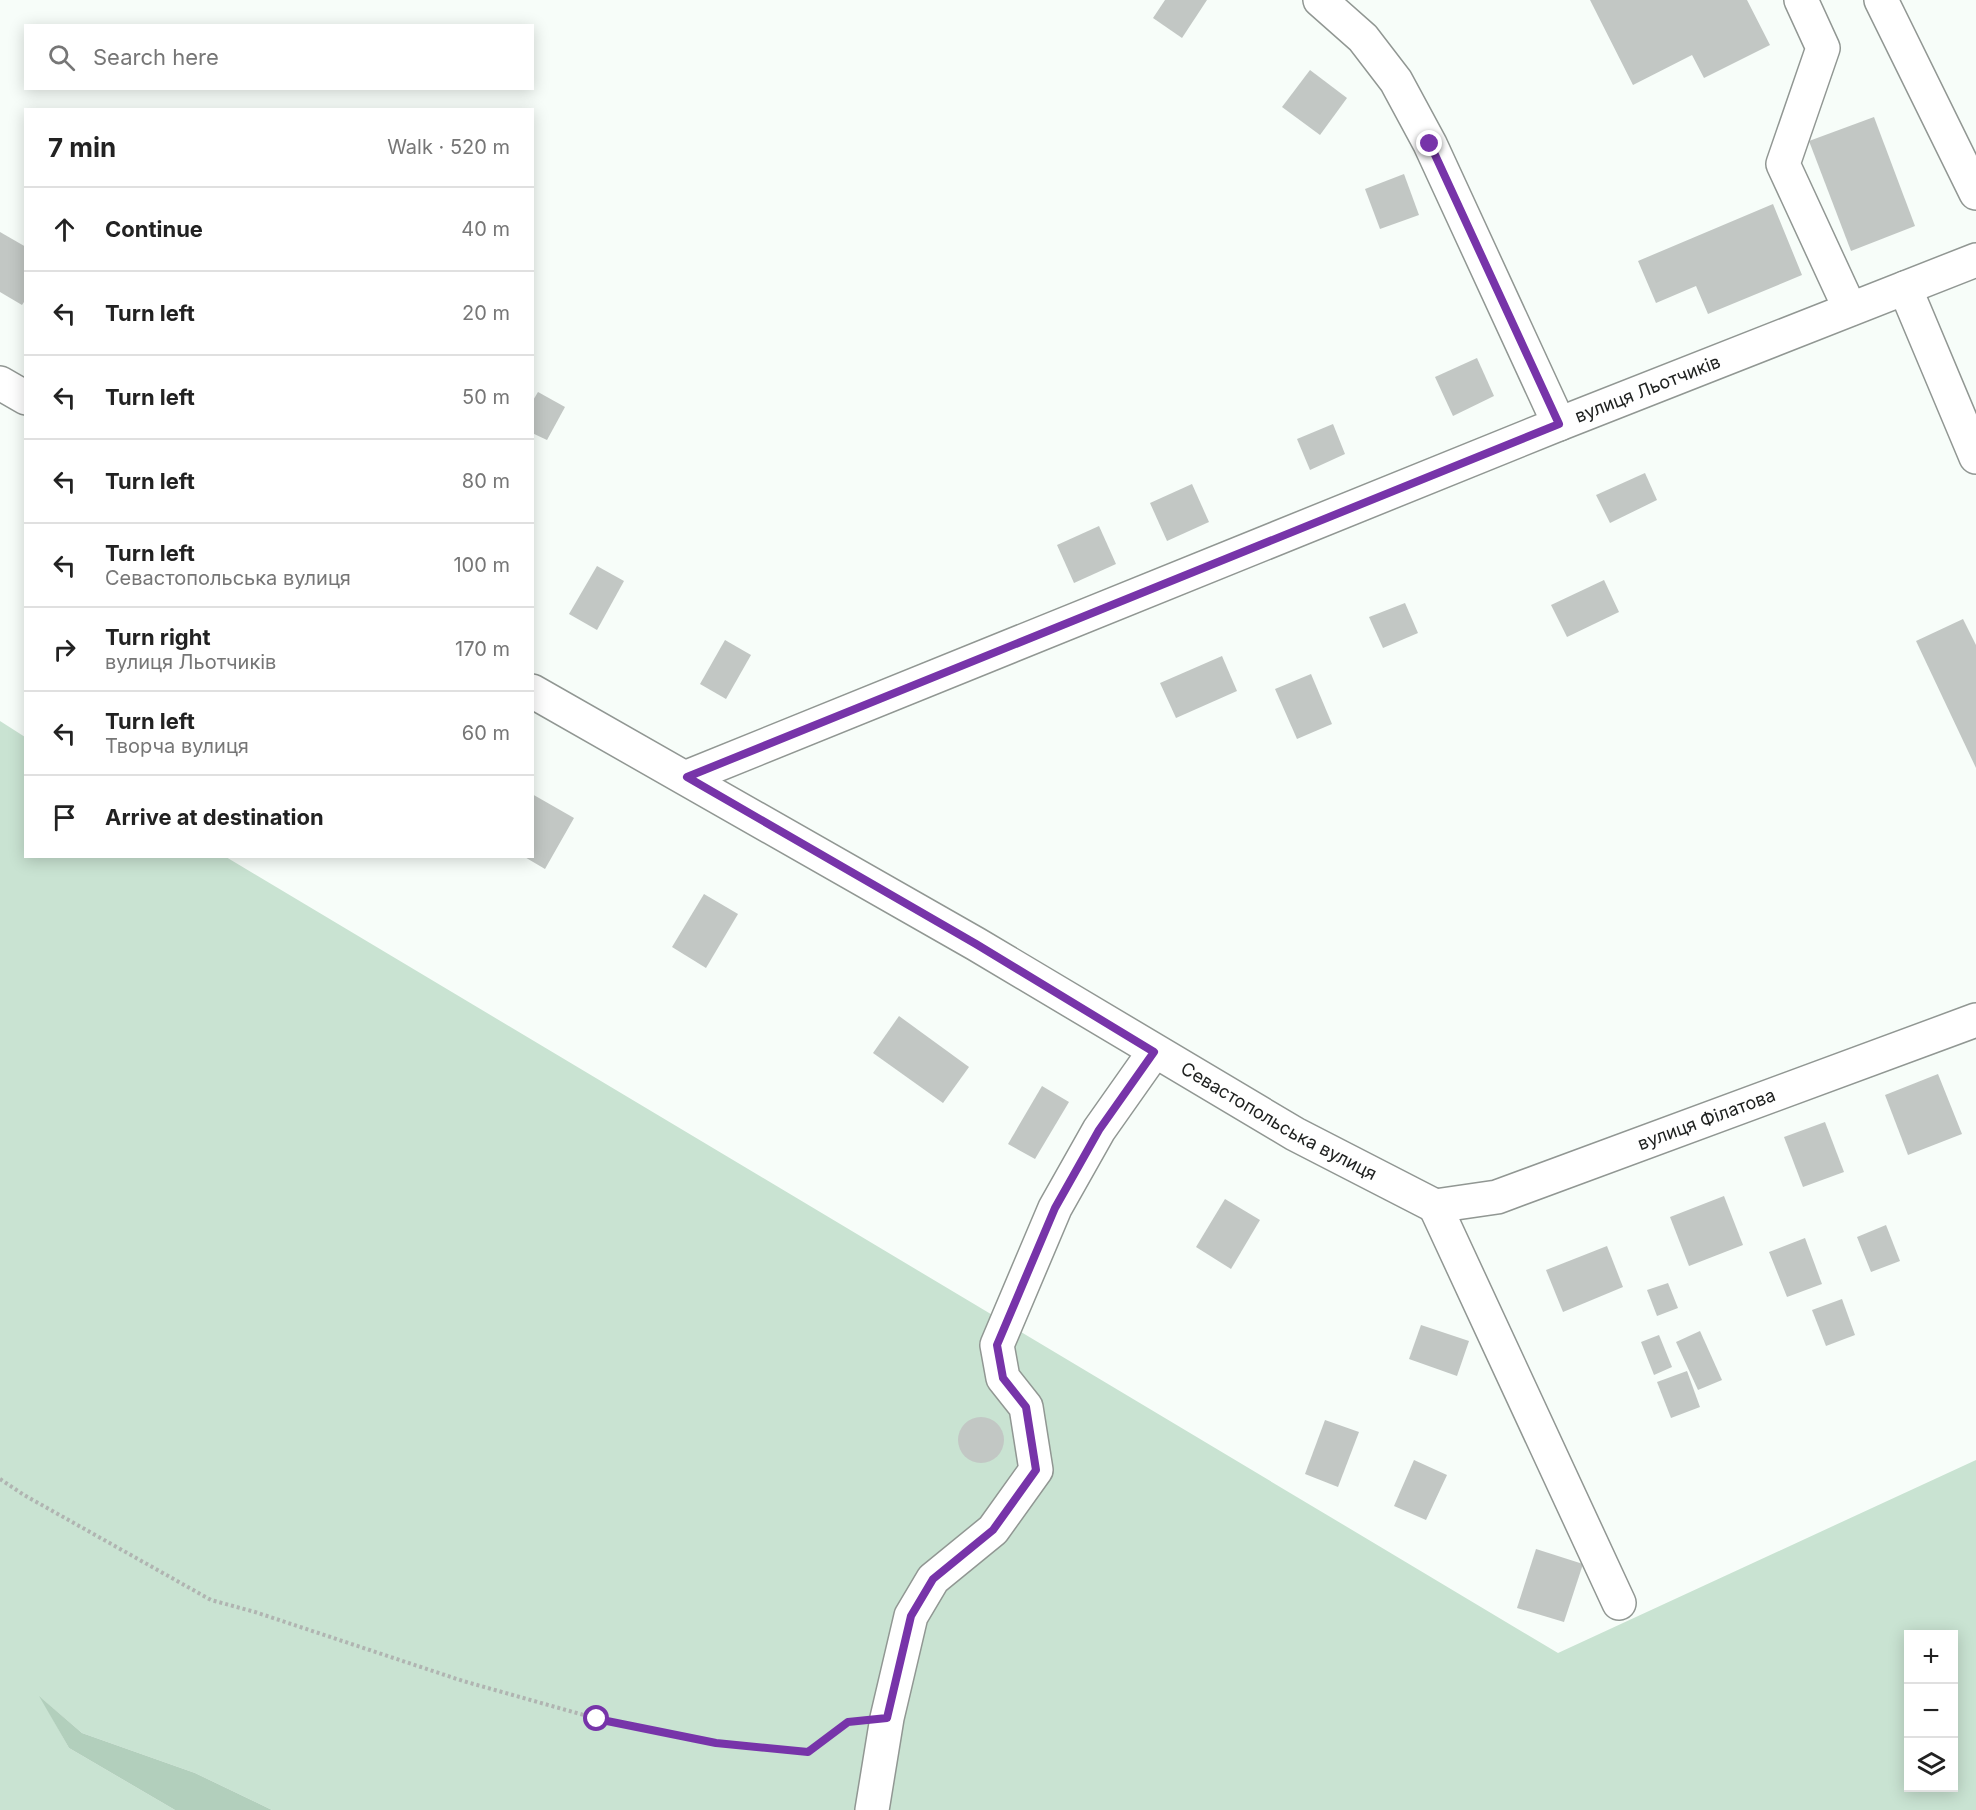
<!DOCTYPE html>
<meta charset="utf-8">
<style>
body{margin:0;font-family:Inter,sans-serif;background:#f2f2f2;color:#222}
.controls{position:absolute;right:18px;bottom:18px;display:grid;overflow:hidden;border-radius:0px;box-shadow:0 3px 15px #0003}
.controls button{width:54px;height:54px;display:grid;place-items:center;padding:0;border:0;border-bottom:2px solid #e0e0e0;background:#fff;color:#222;font:30px sans-serif}
.stop{position:absolute;width:18px;height:18px;margin:-14px;border:4px solid #7734a9;border-radius:50%;background:#fff}
.stop.end{background:#7734a9;border-color:#fff;box-shadow:0 2px 6px #0008}
.list{margin:0;padding:0;list-style:none}
h2{display:flex;justify-content:space-between;align-items:center;height:78px;margin:0;padding:0 24px;font-size:26px}
h2 small{font-size:20px;font-weight:400;color:#767676}
.list li{display:grid;grid-template-columns:39px 1fr auto;gap:18px;align-items:center;box-sizing:border-box;height:84px;padding:0 24px;border-top:2px solid #e0e0e0}
.list b{display:block;font-size:22px;white-space:nowrap}
.list p{margin:0;font-size:20px;white-space:nowrap;color:#767676}
.list em{font-size:20px;font-style:normal;color:#767676}
.icon{flex:none;width:33px;height:33px;fill:none;stroke:currentColor;stroke-width:2;stroke-linecap:round;stroke-linejoin:round}
.map{position:relative;flex:none;width:1976px;height:1810px;overflow:hidden}
.search{position:absolute;background:#fff;box-shadow:0 3px 15px #0003;left:24px;top:24px;width:510px;height:66px;display:flex;align-items:center;gap:15px;box-sizing:border-box;padding:0 21px;border-radius:0px;color:#767676;font-size:22px}
.panel{position:absolute;background:#fff;box-shadow:0 3px 15px #0003;left:24px;top:108px;width:510px;height:750px;border-radius:0px}
.map>svg:first-child{display:block}
.green{fill:#c9e3d2;fill-rule:evenodd}
.forest{fill:#b2cfbc}
.building{fill:#c2c7c4}
.lines{fill:none;stroke-linecap:round;stroke-linejoin:round}
.minor-casing{stroke:#919793;stroke-width:36}
.path{stroke:#b0b4b1;stroke-width:4;stroke-dasharray:3 3;stroke-linecap:butt}
.minor{stroke:#fff;stroke-width:33}
.route{stroke:#7734a9;stroke-width:8}
.labels{text-anchor:middle;stroke-width:4.5;stroke-linejoin:round;paint-order:stroke}
.street-label{font-size:18px;fill:#202221;stroke:#f7fdf9}
</style>
<div class="map">
<svg width="1976" height="1810" viewBox="0 0 1976 1810">
<rect width="100%" height="100%" fill="#f7fdf9"/>
<!-- green -->
<path class="green" d="M0,721L25,737L26,856L226,857L1558,1653L1976,1460V1810H272L195,1773L82,1733L41,1698L69,1748L175,1810H0ZM1908,1634H1954V1788H1908Z"/>
<!-- forest -->
<polygon class="forest" points="39,1696 82,1733 195,1773 272,1810 175,1810 69,1748"/>
<!-- building -->
<g class="building">
<polygon points="1165,0 1207,0 1182,38 1153,18"/>
<polygon points="1590,0 1747,0 1770,45 1704,78 1692,55 1633,85"/>
<polygon points="1310,70 1347,98 1320,135 1282,107"/>
<polygon points="1874,117 1915,226 1851,251 1809,141"/>
<polygon points="1404,174 1419,215 1380,229 1365,189"/>
<polygon points="1773,204 1802,275 1708,314 1696,286 1656,303 1638,261"/>
<polygon points="0,232 26,247 26,299 22,305 0,292"/>
<polygon points="1477,358 1494,396 1453,416 1435,377"/>
<polygon points="538,392 565,407 547,440 532,433 532,402"/>
<polygon points="1333,424 1345,454 1310,470 1297,439"/>
<polygon points="1645,473 1657,500 1610,523 1596,495"/>
<polygon points="1192,484 1209,522 1167,541 1150,503"/>
<polygon points="1099,526 1116,564 1074,583 1057,545"/>
<polygon points="597,566 624,581 597,630 569,614"/>
<polygon points="1604,580 1619,612 1567,637 1551,605"/>
<polygon points="1405,603 1418,633 1383,648 1369,617"/>
<polygon points="1963,619 1976,645 1976,768 1916,641"/>
<polygon points="725,640 751,655 726,699 700,684"/>
<polygon points="1222,656 1237,691 1176,718 1160,683"/>
<polygon points="1311,674 1332,724 1297,739 1275,689"/>
<polygon points="532,794 574,818 545,869 523,856 532,856"/>
<polygon points="704,894 738,914 706,968 672,947"/>
<polygon points="899,1016 969,1067 943,1103 873,1053"/>
<polygon points="1938,1074 1962,1134 1908,1155 1885,1095"/>
<polygon points="1042,1086 1069,1102 1035,1159 1008,1144"/>
<polygon points="1825,1122 1844,1172 1803,1187 1784,1137"/>
<polygon points="1724,1196 1743,1245 1689,1266 1670,1217"/>
<polygon points="1225,1199 1260,1220 1231,1269 1196,1247"/>
<polygon points="1886,1225 1900,1261 1871,1272 1857,1237"/>
<polygon points="1805,1238 1822,1284 1787,1297 1769,1252"/>
<polygon points="1607,1246 1623,1287 1563,1312 1546,1270"/>
<polygon points="1668,1283 1678,1308 1657,1316 1647,1290"/>
<polygon points="1842,1299 1855,1335 1826,1346 1812,1310"/>
<polygon points="1421,1325 1469,1341 1457,1376 1409,1359"/>
<polygon points="1700,1331 1722,1380 1698,1390 1676,1342"/>
<polygon points="1659,1335 1672,1367 1654,1375 1641,1342"/>
<polygon points="1687,1371 1700,1407 1671,1418 1657,1382"/>
<circle cx="981" cy="1440" r="23"/>
<polygon points="1325,1420 1359,1432 1338,1487 1305,1474"/>
<polygon points="1414,1460 1447,1475 1426,1520 1394,1506"/>
<polygon points="1536,1549 1583,1564 1564,1622 1517,1608"/>
</g>
<g class="lines">
<defs>
<g id="minor">
<polyline points="1320,0 1363,38 1396,81 1430,144 1559,424"/>
<polyline points="1801,0 1823,48 1783,164 1850,309"/>
<polyline points="1881,0 1976,193"/>
<polyline points="1905,288 1976,457"/>
<polyline points="0,383 26,398"/>
<path id="s1" d="M532,691L976,944L1295,1134L1435,1206"/>
<path id="s2" d="M687,777L1559,424L1976,260"/>
<path id="s3" d="M1435,1206L1497,1197L1976,1020"/>
<polyline points="1435,1206 1619,1603"/>
<polyline points="872,1810 887,1718 911,1616 933,1579 993,1530 1036,1470 1026,1407 1003,1378 997,1345 1055,1208 1099,1130 1154,1052"/>
</g>
</defs>
<!-- minor casing -->
<use href="#minor" class="minor-casing"/>
<!-- path -->
<polyline class="path" points="0,1479 24,1495 211,1600 255,1612 463,1681 598,1719 716,1743 808,1752 851,1721"/>
<!-- minor -->
<use href="#minor" class="minor"/>
</g>
<g class="lines">
<!-- route -->
<polyline class="route" points="597,1719 716,1743 808,1752 848,1722 887,1718 911,1616 933,1579 993,1530 1036,1470 1026,1407 1003,1378 997,1345 1055,1208 1099,1130 1154,1052 976,944 687,777 1559,424 1430,144"/>
</g>
<g class="labels">
<!-- street labels -->
<g class="street-label">
<text dy="6" stroke="none"><textPath href="#s2" startOffset="1036">вулиця Льотчиків</textPath></text>
<text dy="6" stroke="none"><textPath href="#s3" startOffset="286">вулиця Філатова</textPath></text>
<text dy="6" stroke="none"><textPath href="#s1" startOffset="862">Севастопольська вулиця</textPath></text>
</g>
</g>
</svg>
<div class="controls">
<button>+</button>
<button>−</button>
<button><svg class="icon" aria-label="layers" viewBox="0 0 24 24"><path d="M12 4l9 5-9 5-9-5zM3 14l9 5 9-5"/></svg></button>
</div>
<div class="stop" style="left:597px;top:1719px"></div>
<div class="stop end" style="left:1430px;top:144px"></div>
<div class="search"><svg class="icon" aria-label="search" viewBox="0 0 24 24"><circle cx="10" cy="10" r="6"/><path d="M15 15l6 6"/></svg>Search here</div>
<section class="panel">
<h2>7 min<small>Walk · 520 m</small></h2>
<ul class="list">
<li><svg class="icon" aria-label="ahead" viewBox="0 0 24 24"><path d="M12 20V5M6 11l6-6 6 6"/></svg><div><b>Continue</b></div><em>40 m</em></li>
<li><svg class="icon" aria-label="left" viewBox="0 0 24 24"><path d="M17 20v-9H6M10 6l-5 5 5 5"/></svg><div><b>Turn left</b></div><em>20 m</em></li>
<li><svg class="icon" aria-label="left" viewBox="0 0 24 24"><path d="M17 20v-9H6M10 6l-5 5 5 5"/></svg><div><b>Turn left</b></div><em>50 m</em></li>
<li><svg class="icon" aria-label="left" viewBox="0 0 24 24"><path d="M17 20v-9H6M10 6l-5 5 5 5"/></svg><div><b>Turn left</b></div><em>80 m</em></li>
<li><svg class="icon" aria-label="left" viewBox="0 0 24 24"><path d="M17 20v-9H6M10 6l-5 5 5 5"/></svg><div><b>Turn left</b><p>Севастопольська вулиця</p></div><em>100 m</em></li>
<li><svg class="icon" aria-label="right" viewBox="0 0 24 24"><path d="M7 20v-9h11M14 6l5 5-5 5"/></svg><div><b>Turn right</b><p>вулиця Льотчиків</p></div><em>170 m</em></li>
<li><svg class="icon" aria-label="left" viewBox="0 0 24 24"><path d="M17 20v-9H6M10 6l-5 5 5 5"/></svg><div><b>Turn left</b><p>Творча вулиця</p></div><em>60 m</em></li>
<li><svg class="icon" aria-label="arrive" viewBox="0 0 24 24"><path d="M6 21V4h12l-3 4 3 4H6"/></svg><div><b>Arrive at destination</b></div></li>
</ul>
</section>
</div>
